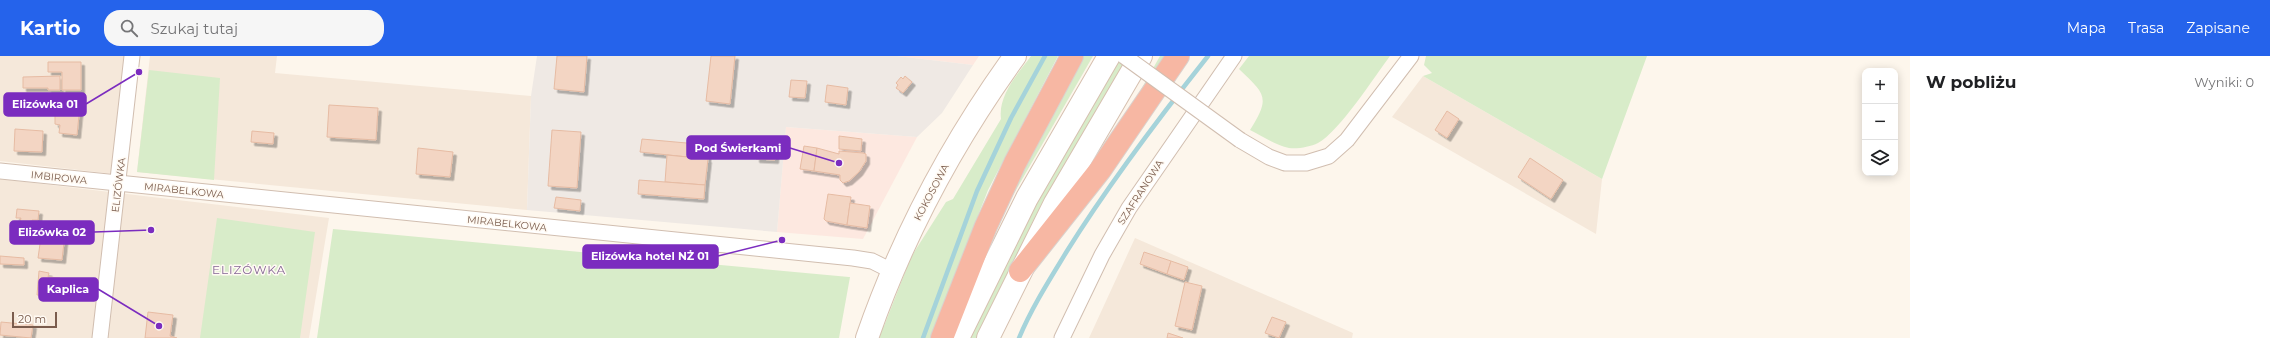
<!DOCTYPE html>
<html lang="pl">
<meta charset="utf-8">
<style>
body{margin:0;font-family:Montserrat,sans-serif;background:#f6f6f6;color:#202124}
.controls{position:absolute;right:12px;top:12px;display:grid;overflow:hidden;border-radius:8px;box-shadow:0 2px 10px #0003}
.controls button{width:36px;height:36px;display:grid;place-items:center;padding:0;border:0;border-bottom:1px solid #e0e0e0;background:#fff;color:#202124;font:20px sans-serif}
.scale{position:absolute;left:12px;bottom:10px;width:45px;box-sizing:border-box;padding-left:4px;border:2px solid #7a5c4d;border-top:0;font-size:11px;line-height:14px;white-space:nowrap;color:#7a5c4d;-webkit-text-stroke:3px #fffaf3;paint-order:stroke}
.list{margin:0;padding:0;list-style:none}
h2{display:flex;justify-content:space-between;align-items:center;height:52px;margin:0;padding:0 16px;font-size:17px}
h2 small{font-size:13px;font-weight:400;color:#757577}
.icon{flex:none;width:22px;height:22px;fill:none;stroke:currentColor;stroke-width:2;stroke-linecap:round;stroke-linejoin:round}
.map{position:relative;flex:none;width:1910px;height:282px;overflow:hidden}
header{display:flex;align-items:center;gap:24px;box-sizing:border-box;height:56px;padding:0 20px;background:#2563eb;color:#fff}
header strong{font-size:19px}
nav{display:flex;gap:22px;margin-inline-start:auto;font-size:14px}
.search{width:280px;height:36px;background:#f6f6f6;display:flex;align-items:center;gap:10px;box-sizing:border-box;padding:0 14px;border-radius:16px;color:#757577;font-size:15px}
main{display:flex}
aside{flex:1;background:#fff}
.map>svg:first-child{display:block}
.residential{fill:#f5e8da}
.commercial{fill:#fde8e0}
.industrial{fill:#efe9e4}
.green{fill:#d8ecc9}
.lines{fill:none;stroke-linecap:round;stroke-linejoin:round}
.stream{stroke:#a5d3da;stroke-width:4.5}
.building{fill:#f3d5c3;stroke:#e6bba3;filter:url(#shadow)}
.street-casing{stroke:#d1beb0;stroke-width:17}
.secondary-casing{stroke:#d6c0b0;stroke-width:24}
.highway-casing{stroke:#dad1cd;stroke-width:24}
.street{stroke:#fff;stroke-width:15}
.secondary{stroke:#fff;stroke-width:22}
.highway{stroke:#f7b7a3;stroke-width:22}
.street-bridge-casing{stroke:#d1beb0;stroke-width:17;stroke-linecap:butt}
.street-bridge{stroke:#fff;stroke-width:15}
.labels{text-anchor:middle;stroke-width:3;stroke-linejoin:round;paint-order:stroke}
.street-label{font-size:10px;fill:#7a5c4d;stroke:#fffaf3}
.quarter-label{font-size:12px;letter-spacing:1px;fill:#846695;stroke:#fffaf3}
.leader{fill:none;stroke:#7b2cbf;stroke-width:1.5}
.callout-dot{fill:#7b2cbf;stroke:#fffaf3;stroke-width:1.5}
.callout{fill:#7b2cbf;stroke:#7b2cbf;stroke-width:1.5}
.callout-label{font-size:11px;text-anchor:middle;font-weight:bold;fill:#fff}
</style>
<header>
<strong>Kartio</strong>
<div class="search"><svg class="icon" aria-label="search" viewBox="0 0 24 24"><circle cx="10" cy="10" r="6"/><path d="M15 15l6 6"/></svg>Szukaj tutaj</div>
<nav><a>Mapa</a><a>Trasa</a><a>Zapisane</a></nav>
</header>
<main>
<div class="map">
<svg width="1910" height="282" viewBox="0 0 1910 282">
<defs>
<filter id="shadow"><feDropShadow dx="3.5" dy="3.5" stdDeviation="0" flood-color="#0004"/></filter>
</defs>
<rect width="100%" height="100%" fill="#fdf6ec"/>
<!-- residential -->
<g class="residential">
<polygon points="0,0 126,0 114,118 0,105"/>
<polygon points="150,0 277,0 275,17 531,40 527,154 137,116"/>
<polygon points="1423,20 1602,123 1596,178 1392,61"/>
<polygon points="0,123 329,162 309,282 97,282 107,156 93,282 0,282"/>
<polygon points="1135,182 1353,277 1352,282 1089,282"/>
</g>
<!-- commercial -->
<g class="commercial">
<polygon points="897,0 979,0 973,9"/>
<polygon points="786,71 917,81 863,183 777,176"/>
</g>
<!-- industrial -->
<polygon class="industrial" points="537,0 897,0 973,9 942,57 917,81 786,71 777,176 527,154 531,40"/>
<!-- green -->
<g class="green">
<path d="M1031,0H1058L988,134L930,282H875L879,268L884,270L911,201L946,146L953,143L1001,63C998,39 1017,19 1031,0Z"/>
<polygon points="1080,0 1093,0 1001,160"/>
<polygon points="1122,0 1133,0 979,282 970,282 1057,106"/>
<polygon points="1160,0 1167,0 1138,39"/>
<path d="M1249,0H1390C1375,20 1339,76 1318,87C1310,91 1298,93 1289,92C1275,89 1262,80 1250,74C1271,41 1265,38 1239,13Z"/>
<polygon points="1426,0 1647,0 1602,123 1423,20 1432,17 1424,9"/>
<polygon points="149,14 220,22 214,124 137,116"/>
<polygon points="217,162 315,176 300,282 200,282"/>
<polygon points="333,173 849,221 850,221 839,282 317,282"/>
</g>
<g class="lines">
<!-- stream -->
<g class="stream">
<polyline points="923,282 977,135 1011,62 1045,0"/>
<path d="M1019,282C1032,251 1050,223 1067,195C1110,126 1158,63 1208,0"/>
</g>
</g>
<!-- building -->
<g class="building">
<polygon points="557,0 587,0 584,36 554,33"/>
<polygon points="711,0 735,0 730,48 706,45"/>
<polygon points="48,6 81,6 81,34 62,34 62,16 48,16"/>
<polygon points="60,20 60,34 48,34 48,32 23,32 23,21"/>
<polygon points="905,20 912,26 903,37 896,32 898,29 896,27 901,21 903,23"/>
<polygon points="791,24 807,25 805,42 789,41"/>
<polygon points="827,29 848,32 846,49 825,46"/>
<polygon points="63,47 80,49 77,79 59,77 60,69 55,68 55,49 62,50"/>
<polygon points="329,49 378,52 376,84 327,81"/>
<polygon points="1447,55 1459,63 1447,82 1435,74"/>
<polygon points="15,73 43,75 42,96 14,95"/>
<polygon points="552,74 581,76 577,132 548,130"/>
<polygon points="252,75 274,77 273,88 251,86"/>
<polygon points="839,80 862,83 861,95 839,93"/>
<polygon points="642,83 709,89 707,103 640,96"/>
<polygon points="757,84 776,86 775,104 756,103"/>
<polygon points="804,90 817,92 814,115 800,113"/>
<polygon points="418,92 453,96 450,121 416,118"/>
<polygon points="817,92 839,98 839,95 863,97 866,98 866,105 859,116 849,125 843,127 840,124 840,119 814,115"/>
<polygon points="667,99 708,103 705,129 665,126"/>
<polygon points="1530,102 1563,124 1551,143 1518,121"/>
<polygon points="639,124 705,129 704,143 638,138"/>
<polygon points="828,138 851,141 847,169 826,165 824,163"/>
<polygon points="556,141 581,144 580,155 554,152"/>
<polygon points="850,147 870,150 867,172 847,169"/>
<polygon points="17,153 39,155 38,164 32,164 32,167 20,166 21,162 16,162"/>
<polygon points="47,166 66,169 62,204 38,202 41,181 46,182"/>
<polygon points="1144,196 1171,205 1167,218 1140,208"/>
<polygon points="0,200 24,202 24,209 0,208"/>
<polygon points="1171,205 1188,211 1184,224 1167,218"/>
<polygon points="39,215 49,217 48,221 60,222 60,230 56,229 56,240 37,239"/>
<polygon points="1185,226 1202,230 1192,274 1175,270"/>
<polygon points="148,256 173,259 170,280 177,282 145,282"/>
<polygon points="1272,261 1286,266 1279,282 1265,277"/>
<polygon points="1,266 33,269 31,282 0,279"/>
<polygon points="1168,277 1183,282 1167,282"/>
</g>
<g class="lines">
<defs>
<g id="street">
<polyline points="1240,84 1269,101 1285,107 1306,107 1329,100 1347,84 1411,0"/>
<polyline points="0,115 853,202 872,205 892,215"/>
<polyline points="100,282 132,0"/>
<polyline points="1062,282 1102,199 1129,152 1234,0"/>
</g>
<g id="secondary">
<path d="M867,282C902,181 952,87 1015,0"/>
<polyline points="958,282 1027,142 1109,0"/>
<polyline points="988,282 1055,147 1141,0"/>
</g>
<g id="highway">
<polyline points="1020,215 1100,114 1178,0"/>
<polyline points="942,282 986,170 1015,107 1072,0"/>
</g>
</defs>
<!-- street casing -->
<use href="#street" class="street-casing"/>
<!-- secondary casing -->
<use href="#secondary" class="secondary-casing"/>
<!-- highway casing -->
<use href="#highway" class="highway-casing"/>
<!-- street -->
<use href="#street" class="street"/>
<!-- secondary -->
<use href="#secondary" class="secondary"/>
<!-- highway -->
<use href="#highway" class="highway"/>
<defs>
<polyline id="street-bridge" points="1124,0 1240,84"/>
</defs>
<!-- street-bridge casing -->
<use href="#street-bridge" class="street-bridge-casing"/>
<!-- street-bridge -->
<use href="#street-bridge" class="street-bridge"/>
</g>
<g class="labels">
<!-- street labels -->
<g class="street-label">
<text transform="translate(59 121) rotate(6)" y="4">IMBIROWA</text>
<text transform="translate(118 129) rotate(-83)" y="4">ELIZÓWKA</text>
<text transform="translate(184 134) rotate(6)" y="4">MIRABELKOWA</text>
<text transform="translate(931 136) rotate(-62)" y="4">KOKOSOWA</text>
<text transform="translate(1140 136) rotate(-57)" y="4">SZAFRANOWA</text>
<text transform="translate(507 167) rotate(6)" y="4">MIRABELKOWA</text>
</g>
<!-- quarter labels -->
<g class="quarter-label">
<text x="249" y="218">ELIZÓWKA</text>
</g>
</g>
<!-- callouts -->
<path class="leader" d="M139 16L86 48M839 107L790 92M151 174L94 176M782 184L718 200M159 270L98 233"/>
<g class="callout-dot">
<circle cx="139" cy="16" r="4"/>
<circle cx="839" cy="107" r="4"/>
<circle cx="151" cy="174" r="4"/>
<circle cx="782" cy="184" r="4"/>
<circle cx="159" cy="270" r="4"/>
</g>
<g class="callout">
<rect x="4" y="37" width="82" height="23" rx="4"/>
<rect x="687" y="80" width="103" height="23" rx="4"/>
<rect x="10" y="165" width="84" height="23" rx="4"/>
<rect x="583" y="189" width="135" height="23" rx="4"/>
<rect x="39" y="222" width="59" height="23" rx="4"/>
</g>
<g class="callout-label">
<text x="45" y="52">Elizówka 01</text>
<text x="738" y="96">Pod Świerkami</text>
<text x="52" y="180">Elizówka 02</text>
<text x="650" y="204">Elizówka hotel NŻ 01</text>
<text x="68" y="237">Kaplica</text>
</g>
</svg>
<div class="controls">
<button>+</button>
<button>−</button>
<button><svg class="icon" aria-label="layers" viewBox="0 0 24 24"><path d="M12 4l9 5-9 5-9-5zM3 14l9 5 9-5"/></svg></button>
</div>
<div class="scale">20 m</div>
</div>
<aside>
<h2>W pobliżu<small>Wyniki: 0</small></h2>
<ul class="list">
</ul>
</aside>
</main>
